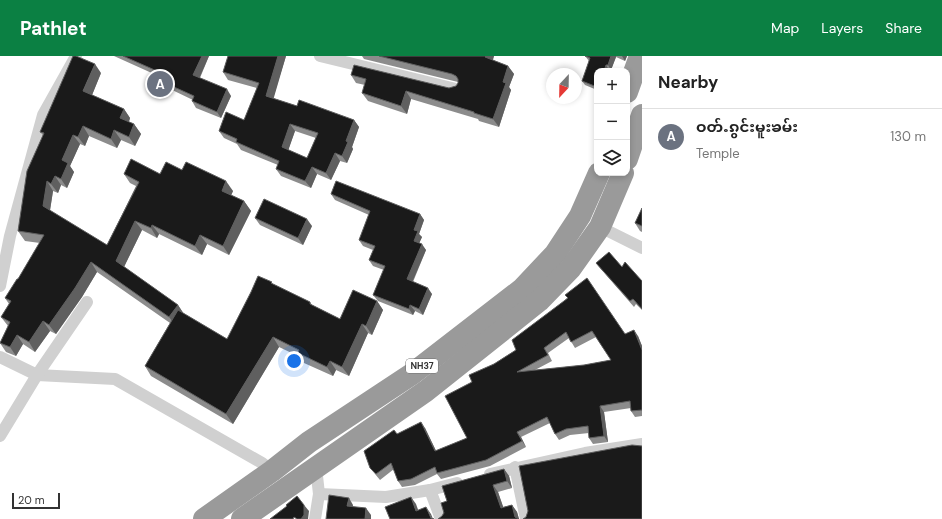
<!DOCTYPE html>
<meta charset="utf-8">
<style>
body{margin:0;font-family:"DM Sans","Noto Sans Myanmar",sans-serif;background:#f6f6f6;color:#222}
.controls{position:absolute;right:12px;top:12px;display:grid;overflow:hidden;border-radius:8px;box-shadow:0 2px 6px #0003}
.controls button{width:36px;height:36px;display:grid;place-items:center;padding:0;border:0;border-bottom:1px solid #e0e0e0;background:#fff;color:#222;font:20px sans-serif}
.compass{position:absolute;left:546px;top:12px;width:36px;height:36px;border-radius:50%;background:#fff;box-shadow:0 2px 6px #0003;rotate:202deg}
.scale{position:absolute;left:12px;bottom:10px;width:48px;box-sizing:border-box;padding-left:4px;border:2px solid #333;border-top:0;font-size:11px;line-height:14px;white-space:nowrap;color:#333;-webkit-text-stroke:3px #fff;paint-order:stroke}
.you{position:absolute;left:294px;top:305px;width:14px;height:14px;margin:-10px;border:3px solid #fff;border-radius:50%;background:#1a73e8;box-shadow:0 0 0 6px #1a73e833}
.badge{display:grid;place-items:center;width:26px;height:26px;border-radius:50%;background:#0b8043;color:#fff;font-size:13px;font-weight:700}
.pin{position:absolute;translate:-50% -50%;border:2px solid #fff;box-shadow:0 1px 4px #0006}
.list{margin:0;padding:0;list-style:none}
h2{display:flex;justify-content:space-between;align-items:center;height:52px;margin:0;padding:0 16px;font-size:17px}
h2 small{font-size:13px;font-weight:400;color:#767676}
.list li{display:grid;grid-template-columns:26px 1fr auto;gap:12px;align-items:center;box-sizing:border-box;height:56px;padding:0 16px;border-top:1px solid #e0e0e0}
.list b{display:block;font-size:15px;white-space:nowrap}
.list p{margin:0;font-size:13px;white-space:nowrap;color:#767676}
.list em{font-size:13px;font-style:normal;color:#767676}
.icon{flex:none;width:22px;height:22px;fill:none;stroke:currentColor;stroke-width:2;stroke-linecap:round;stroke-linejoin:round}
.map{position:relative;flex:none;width:642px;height:463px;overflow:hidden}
header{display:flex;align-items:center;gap:24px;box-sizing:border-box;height:56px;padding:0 20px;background:#0b8043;color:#fff}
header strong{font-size:19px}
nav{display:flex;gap:22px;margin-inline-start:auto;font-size:14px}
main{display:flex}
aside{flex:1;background:#fff}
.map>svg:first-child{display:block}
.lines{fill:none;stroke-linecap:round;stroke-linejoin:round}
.street{stroke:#d0d0d0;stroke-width:12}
.highway{stroke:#9a9a9a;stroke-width:22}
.wall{fill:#8c8c8c;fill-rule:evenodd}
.shaded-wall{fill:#5f5f5f}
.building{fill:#1a1a1a;stroke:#5f5f5f;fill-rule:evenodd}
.labels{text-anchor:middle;stroke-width:4;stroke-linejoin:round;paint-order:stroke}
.shield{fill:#fff;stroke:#707070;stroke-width:1}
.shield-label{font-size:9px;font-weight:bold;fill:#333}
</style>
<header>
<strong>Pathlet</strong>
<nav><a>Map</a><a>Layers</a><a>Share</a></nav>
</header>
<main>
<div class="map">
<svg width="642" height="463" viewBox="0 0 642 463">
<rect width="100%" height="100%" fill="#fff"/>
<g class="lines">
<!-- street -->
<g class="street">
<polyline points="320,0 456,33"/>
<polyline points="600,171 642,192"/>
<polyline points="0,230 10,180 43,59 76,0"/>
<polyline points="0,301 37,319 115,323 262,407 272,415"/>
<polyline points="0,380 37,319 87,246"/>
<polyline points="515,411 526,463"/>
<polyline points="490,418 585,397 642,388"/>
<polyline points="430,434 441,463"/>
<polyline points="319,438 386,441 430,434 457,427"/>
<polyline points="315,463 319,438 316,411"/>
</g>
<!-- highway -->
<g class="highway">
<polyline points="627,36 640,0"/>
<polyline points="627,103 642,59"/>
<polyline points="204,463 272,415 309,386 412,318 522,233 555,198 580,160 599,117"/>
<polyline points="242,463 426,335 539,245 571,212 600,171 623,117"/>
</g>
</g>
<!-- wall -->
<g class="wall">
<polygon points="114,0 209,0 200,22 231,40 221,62 196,52 192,45 193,44 168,32 163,26 165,23"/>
<path d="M228,0H286L273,42L297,50L354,64L359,71L352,91L353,93L347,107L340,105L331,124L317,118L311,132L281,120L276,113L278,109L241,94L237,88L224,82L219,75L244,64L257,32L228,24L223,16ZM295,75L316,82L307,102L288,94Z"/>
<polygon points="362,0 494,0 493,4 508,10 514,18 509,31 511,34 499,71 479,65 478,63 411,43 407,58 368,45 362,37 365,29 356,27 351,19 449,32 456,30 458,27 458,26 364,3"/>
<polygon points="585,0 627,0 625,5 616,1 611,14 609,14 609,15 597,15 597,34 585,29 582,25 589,5"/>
<polygon points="101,17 92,39 124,53 130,62 129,66 134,68 141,78 135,90 121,84 117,92 89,80 85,90 80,88 70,110 74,116 67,132 61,129 58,137 53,135 50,155 107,189 136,130 130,127 124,118 160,118 182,114 233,135 231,139 244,145 251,155 229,199 207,188 202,199 159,178 157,182 142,174 124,211 178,249 183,257 227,283 274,229 310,246 312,249 340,263 377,245 383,254 372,279 368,277 349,320 336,314 333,320 304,307 300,301 279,291 233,368 151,320 145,310 170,267 97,216 82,241 56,278 50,275 35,296 23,288 16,300 6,296 0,287 8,270 1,261 9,248 5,242 18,223 40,187 25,185 18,175 43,79 40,76"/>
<polygon points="331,138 420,158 424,164 419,178 422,181 419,187 426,194 413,226 432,238 423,259 415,255 413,259 378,245 373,239 384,214 373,210 369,204 373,194 363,190 359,184 369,159 335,144"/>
<polygon points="642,152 642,176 640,175 635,167"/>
<polygon points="255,162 312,170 303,189 260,169"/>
<polygon points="596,207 622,211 642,225 642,254 636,248 634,251 600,212"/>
<path d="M567,242L625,278L638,280L642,290V360L635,361L631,355V352L604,356L608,386L593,388L589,382V377L570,379L559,384L555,378L550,367L521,381L526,391L490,410L441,423L437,418L415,429L402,431L398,425L394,413L380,424L370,412L397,378L425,372L436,395L467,382L472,326L494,308L516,294ZM596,281L611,304L584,309L535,314L552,305L548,297L569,282L575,292Z"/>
<polygon points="504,413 509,420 512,432 498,436 503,451 512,449 517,456 519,463 442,460 447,445"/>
</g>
<!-- shaded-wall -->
<g class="shaded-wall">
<polygon points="202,0 209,0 198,25 193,19"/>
<polygon points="278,0 286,0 272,48 266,40"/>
<polygon points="486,0 494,0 491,9 485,1"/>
<polygon points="611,0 616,0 616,1 611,14 608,9"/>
<polygon points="622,0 627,0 625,5"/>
<polygon points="95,8 101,17 90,44 83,35"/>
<polygon points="606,9 609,14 609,15 604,15"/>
<polygon points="508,10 514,18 509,31 511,34 499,71 493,63 503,26"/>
<polygon points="227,33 231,40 221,62 217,56"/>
<polygon points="406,35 411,43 407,58 401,50"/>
<polygon points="124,53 130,62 127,71 120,62"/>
<polygon points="354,64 359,71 352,91 353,93 347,107 342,100 346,85"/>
<polygon points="134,68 141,78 135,90 129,81"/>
<polygon points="290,68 295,75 287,98 282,91"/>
<polygon points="83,70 89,80 85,90 78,81"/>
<polygon points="114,74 121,84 117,92 111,83"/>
<polygon points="73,79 80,88 70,110 74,116 67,132 61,123 62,104"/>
<polygon points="335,97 340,105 331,124 326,117"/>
<polygon points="312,111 317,118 311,132 305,125"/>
<polygon points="55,120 61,129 58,137 51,128"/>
<polygon points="47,125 53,135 49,160 43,150"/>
<polygon points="226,125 233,135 229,144 222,135"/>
<polygon points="244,145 251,155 229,199 223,190"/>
<polygon points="420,158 424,164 419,178 422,181 418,190 414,185 414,174"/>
<polygon points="307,163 312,170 303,189 298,182"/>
<polygon points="135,165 142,174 122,215 116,205"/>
<polygon points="152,169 159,178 157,182 151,172"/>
<polygon points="200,179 207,188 202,199 195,190"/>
<polygon points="422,188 426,194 411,229 407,223"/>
<polygon points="91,206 97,216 82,241 56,278 49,269"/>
<polygon points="428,232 432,238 423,259 419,253"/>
<polygon points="377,245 383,254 372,279 366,270"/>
<polygon points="178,249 184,258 176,270 169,261"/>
<polygon points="410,249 415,255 413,259 409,253"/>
<polygon points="43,265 50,275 35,296 29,286"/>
<polygon points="362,268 368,277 349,320 342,311"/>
<polygon points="634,274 638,280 642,290 642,294"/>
<polygon points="17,279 23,288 16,300 10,291"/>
<polygon points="273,281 279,291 233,368 226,358"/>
<polygon points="330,305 336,314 333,320 327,311"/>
<polygon points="600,350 604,356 608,386 604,380"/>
<polygon points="421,366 425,372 439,401 435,395"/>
<polygon points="517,376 521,381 526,391 522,385"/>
<polygon points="504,413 509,420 512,432 507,425"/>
<polygon points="493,429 498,436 506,459 501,452"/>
<polygon points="411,441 416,448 421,462 416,455"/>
<polygon points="349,442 353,449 352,457 347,450"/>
<polygon points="304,449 309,455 308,463 301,463"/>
<polygon points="512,449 517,456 519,463 515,461"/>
<polygon points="426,451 431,458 433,463 432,463"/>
<polygon points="366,452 371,459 371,463 365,463"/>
</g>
<!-- building -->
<g class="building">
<polygon points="73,0 76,0 95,8 83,35 124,53 120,62 134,68 129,81 114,74 111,83 83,70 78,81 73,79 62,104 68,107 61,123 55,120 51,128 47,125 43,150 107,189 139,126 124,118 131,103 160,118 166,106 182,114 186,106 226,125 222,135 244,145 223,190 200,179 195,190 152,169 151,172 135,165 116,205 178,249 169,261 91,206 75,232 49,269 43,265 29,286 17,279 10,291 0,287 10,266 1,261 11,245 5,242 17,223 18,223 44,179 18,175 27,115 44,77 40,76"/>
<polygon points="123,0 202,0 193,19 227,33 217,56 192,45 194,40 163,26 166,19"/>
<path d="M228,0H278L266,40L297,50L299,44L354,64L346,85L348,86L342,100L335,97L326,117L312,111L305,125L276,113L279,105L236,86L237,83L219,75L226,56L244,64L259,27L223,16ZM290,68L318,77L307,102L282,91Z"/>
<polygon points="379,0 486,0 485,1 508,10 503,26 506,27 493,63 474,57 474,56 406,35 401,50 362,37 366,23 351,19 354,9 449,32 456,30 458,27 458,23 456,20 452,18"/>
<polygon points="585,0 611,0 608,9 606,9 604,15 597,15 597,31 582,25 590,2"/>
<polygon points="336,125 420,158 414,174 418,175 414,185 422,188 407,223 428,232 419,253 410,249 409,253 373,239 385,210 369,204 375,190 359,184 370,155 331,138"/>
<polygon points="264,143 307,163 298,182 255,162"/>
<polygon points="642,152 642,170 635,167"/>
<polygon points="609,196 622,211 625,206 642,225 642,253 633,243 630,245 596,207"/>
<polygon points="258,220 272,226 271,227 310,246 310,248 340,263 353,234 377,245 366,270 362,268 342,311 330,305 327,311 298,297 299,294 273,281 226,358 145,310 178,254 227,283 251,236"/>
<path d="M587,222L625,278L634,274L642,294V354L631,355L630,345L600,350L604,380L589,382L588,370L566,373L555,378L547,361L517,376L522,385L486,404L437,417L435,411L411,423L398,425L391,407L376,418L370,412L364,395L394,374L397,378L421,366L435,395L467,382L445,340L472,326L469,319L494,308L516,294L512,284L568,242L565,239ZM592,275L611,304L584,309L517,316L548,299L544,292L566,276L571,286Z"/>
<polygon points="632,389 642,390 642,463 523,463 526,461 528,455 519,410"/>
<polygon points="504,413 507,425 493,429 501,452 512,449 515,461 519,463 438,463 442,460 444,457 441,447 447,445 442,430"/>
<polygon points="329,439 349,442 347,450 366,452 365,463 326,463"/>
<polygon points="297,440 304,449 304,459 301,463 297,463 294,461 293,463 270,463 287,450 286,449"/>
<polygon points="411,441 416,455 426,451 431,462 434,463 390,463 385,451"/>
</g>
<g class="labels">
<!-- shield labels -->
<rect class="shield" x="406" y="303" width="32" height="14" rx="3"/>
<g class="shield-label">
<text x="422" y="313">NH37</text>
</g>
</g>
</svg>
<div class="controls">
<button>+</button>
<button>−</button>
<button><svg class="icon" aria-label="layers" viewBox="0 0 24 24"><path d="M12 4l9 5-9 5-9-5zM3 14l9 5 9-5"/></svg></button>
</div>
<svg class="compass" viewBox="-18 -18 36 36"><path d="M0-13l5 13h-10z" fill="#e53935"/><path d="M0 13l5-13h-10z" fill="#767676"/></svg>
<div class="scale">20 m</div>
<div class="you"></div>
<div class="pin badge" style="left:160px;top:28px;background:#6b7280">A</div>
</div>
<aside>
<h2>Nearby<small></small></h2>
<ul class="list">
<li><span class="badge" style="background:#6b7280">A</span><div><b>ဝတ်ႉၵွင်းမူးၶမ်း</b><p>Temple</p></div><em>130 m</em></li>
</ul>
</aside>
</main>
